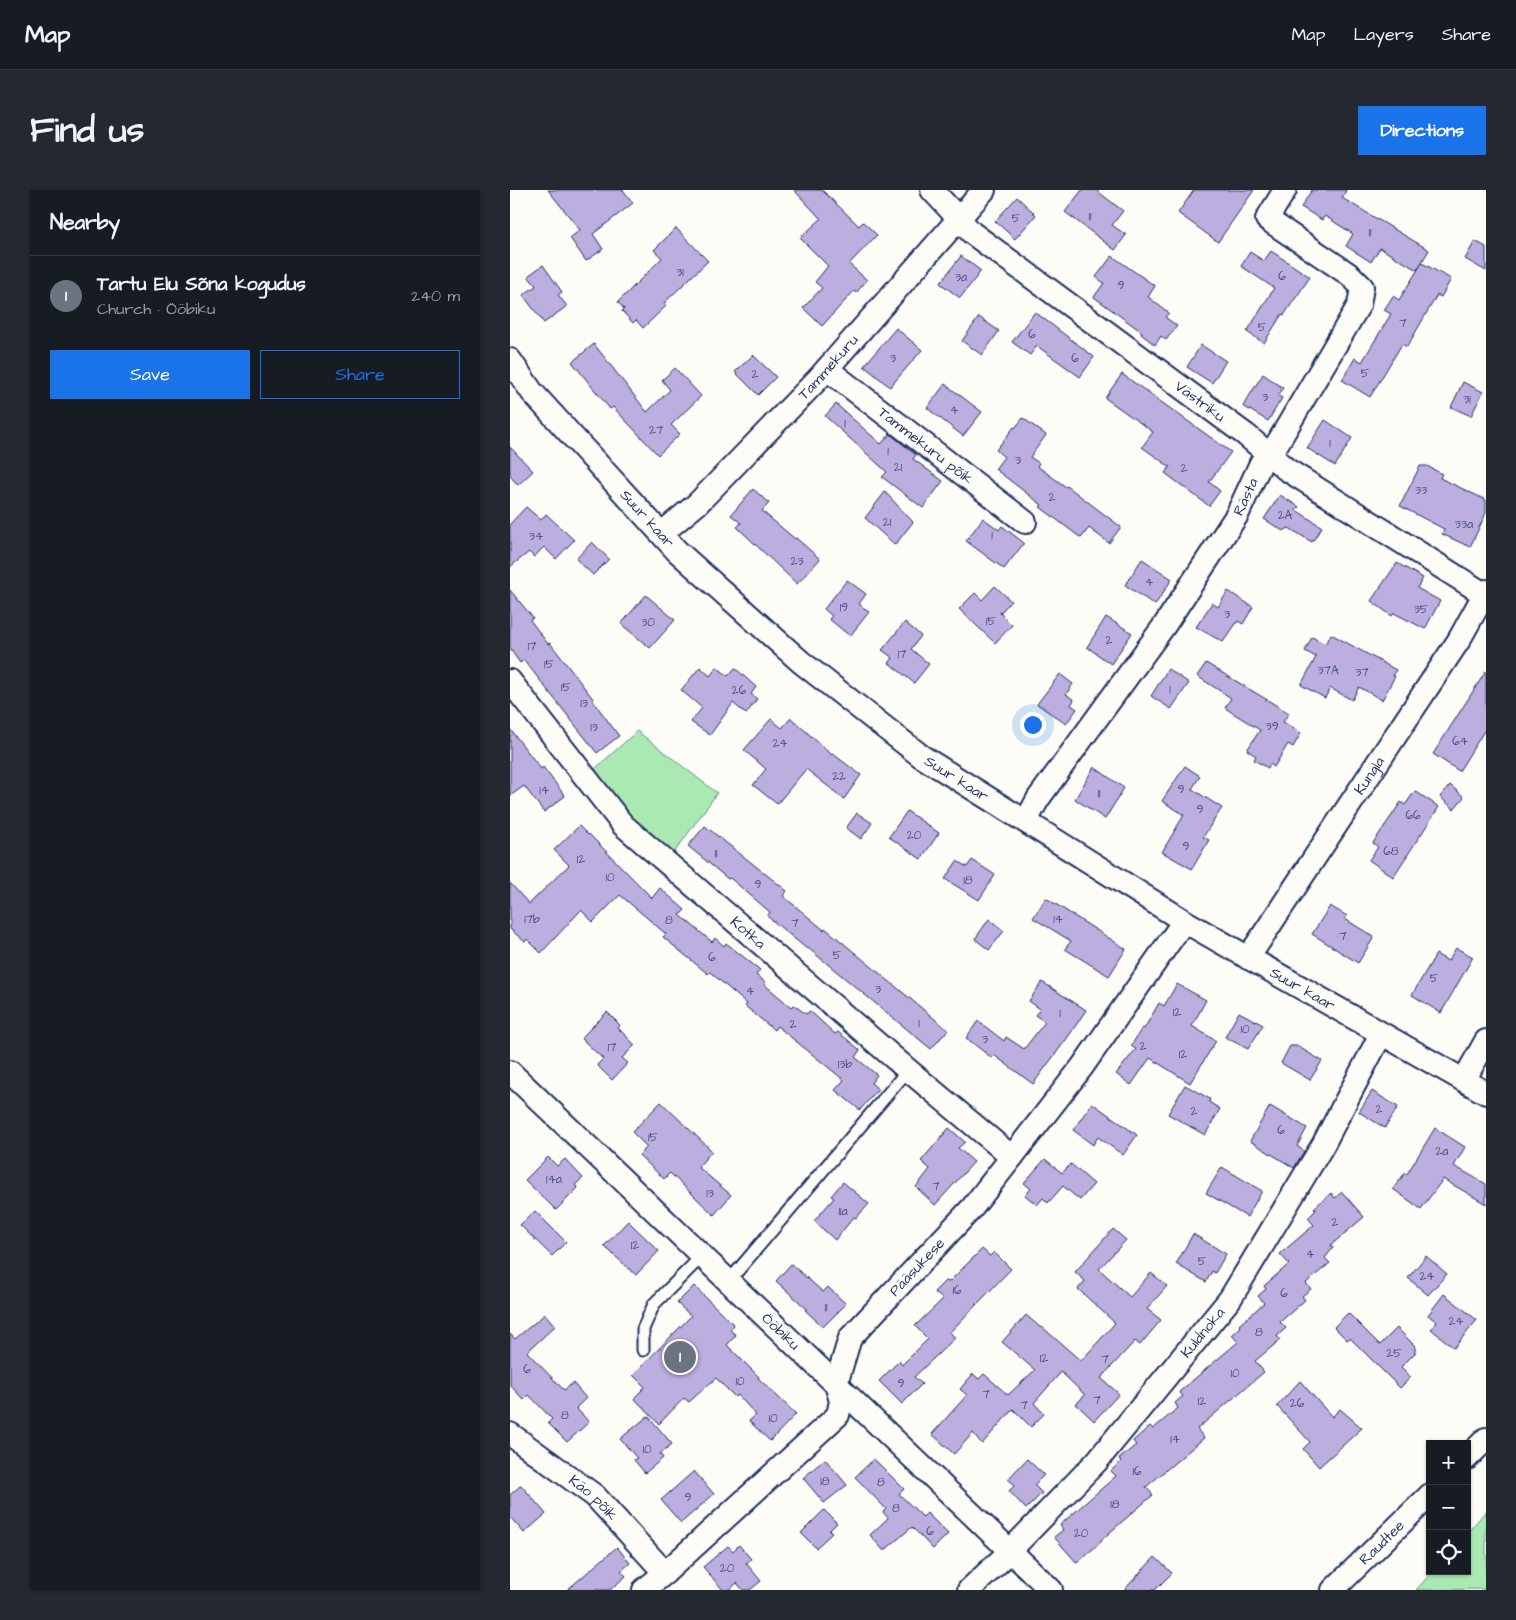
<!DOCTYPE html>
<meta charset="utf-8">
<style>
body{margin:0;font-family:"Architects Daughter",sans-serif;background:#242831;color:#f1f3f6}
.controls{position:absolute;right:15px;bottom:15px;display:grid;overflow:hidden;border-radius:0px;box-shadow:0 1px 4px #0004}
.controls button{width:45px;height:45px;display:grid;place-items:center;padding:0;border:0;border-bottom:1px solid #363941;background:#171b24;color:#f1f3f6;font:25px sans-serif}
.you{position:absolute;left:522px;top:534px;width:18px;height:18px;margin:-12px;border:4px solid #fff;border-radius:50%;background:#1a73e8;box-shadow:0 0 0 8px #1a73e833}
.badge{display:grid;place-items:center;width:32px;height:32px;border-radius:50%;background:#1a73e8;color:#fff;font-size:16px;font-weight:700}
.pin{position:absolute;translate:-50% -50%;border:2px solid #fff;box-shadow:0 1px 5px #0006}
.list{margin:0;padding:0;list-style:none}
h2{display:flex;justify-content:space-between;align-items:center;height:65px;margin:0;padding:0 20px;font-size:21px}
h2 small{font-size:16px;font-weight:400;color:#9ea1a6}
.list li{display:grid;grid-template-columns:32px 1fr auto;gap:15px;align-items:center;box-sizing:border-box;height:80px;padding:0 20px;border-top:1px solid #363941}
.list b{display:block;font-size:19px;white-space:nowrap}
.list p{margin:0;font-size:16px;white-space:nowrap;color:#9ea1a6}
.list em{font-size:16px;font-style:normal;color:#9ea1a6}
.actions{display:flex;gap:10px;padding:15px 20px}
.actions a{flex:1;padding:11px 0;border:1px solid #1a73e8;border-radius:0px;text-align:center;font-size:18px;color:#1a73e8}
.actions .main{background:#1a73e8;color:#fff}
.icon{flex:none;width:28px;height:28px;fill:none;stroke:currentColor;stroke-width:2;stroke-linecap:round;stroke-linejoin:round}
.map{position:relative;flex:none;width:976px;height:1400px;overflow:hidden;border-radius:0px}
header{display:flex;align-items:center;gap:30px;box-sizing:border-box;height:70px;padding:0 25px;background:#171b24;border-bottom:1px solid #363941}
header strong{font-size:24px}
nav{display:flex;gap:28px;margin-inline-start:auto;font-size:18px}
.intro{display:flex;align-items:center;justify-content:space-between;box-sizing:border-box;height:120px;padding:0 30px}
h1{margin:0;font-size:35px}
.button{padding:12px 22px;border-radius:0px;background:#1a73e8;color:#fff;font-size:18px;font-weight:700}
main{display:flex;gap:30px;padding:0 30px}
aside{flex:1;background:#171b24;border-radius:0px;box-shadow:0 1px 4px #0004}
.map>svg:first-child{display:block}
.green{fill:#aaeab2;stroke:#628c88}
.building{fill:#bcaedf;stroke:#1b2f5e}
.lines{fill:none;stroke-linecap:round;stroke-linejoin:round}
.service-casing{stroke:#1b2f5e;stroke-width:15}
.minor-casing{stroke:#1b2f5e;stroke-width:26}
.service{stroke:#fdfcf7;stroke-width:11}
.minor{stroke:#fdfcf7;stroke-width:22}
.labels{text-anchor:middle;stroke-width:4;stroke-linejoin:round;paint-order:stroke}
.number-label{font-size:12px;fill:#434f7e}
.street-label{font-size:15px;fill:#1b2f5e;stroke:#fdfcf7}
</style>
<header>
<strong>Map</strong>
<nav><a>Map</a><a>Layers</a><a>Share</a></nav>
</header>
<div class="intro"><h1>Find us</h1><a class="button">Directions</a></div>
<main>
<aside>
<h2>Nearby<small></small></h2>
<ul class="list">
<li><span class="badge" style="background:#6b7280">1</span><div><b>Tartu Elu Sõna kogudus</b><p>Church · Ööbiku</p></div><em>240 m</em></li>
</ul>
<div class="actions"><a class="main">Save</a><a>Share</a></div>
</aside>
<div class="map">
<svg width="976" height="1400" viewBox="0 0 976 1400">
<rect width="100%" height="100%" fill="#fdfcf7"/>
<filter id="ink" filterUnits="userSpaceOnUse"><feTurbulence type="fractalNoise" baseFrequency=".02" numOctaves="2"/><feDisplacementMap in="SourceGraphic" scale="10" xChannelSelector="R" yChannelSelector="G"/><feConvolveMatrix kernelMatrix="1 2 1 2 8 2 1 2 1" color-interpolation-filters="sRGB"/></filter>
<g filter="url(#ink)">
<!-- green -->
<g class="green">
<polygon points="127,541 207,603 156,674 73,590"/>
<polygon points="976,1321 976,1399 906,1400 923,1381 957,1381 957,1343"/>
</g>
<!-- building -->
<g class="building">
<polygon points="38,0 113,0 123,13 83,44 93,59 76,71 60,48 70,40"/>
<polygon points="284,0 312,0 349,36 353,32 367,45 339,74 357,90 346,103 344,101 312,136 293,118 312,98 305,92 318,76 290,48 311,29"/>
<polygon points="572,0 586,0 613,21 602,35 616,45 605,60 555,22"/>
<polygon points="684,0 744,0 708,52 668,23"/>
<polygon points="802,0 836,0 832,8 919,60 907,80 870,58 861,72 836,56 843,44 815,26 812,30 791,17"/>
<polygon points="507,7 526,25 505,49 485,31"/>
<polygon points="166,38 198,71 154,113 156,116 133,138 126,130 123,133 112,121 114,119 108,112 152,68 144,60"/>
<polygon points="965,51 976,57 976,81 955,69"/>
<polygon points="761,61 800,87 774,125 772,124 754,153 737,142 764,98 731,76 740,62 754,71"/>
<polygon points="451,66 471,81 450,108 430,93"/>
<polygon points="602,66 645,96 638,107 659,123 655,127 667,136 656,150 651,146 645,155 631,144 632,142 584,107 594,93 586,87"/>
<polygon points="912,73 941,89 931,107 927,105 897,157 892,154 860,207 832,190 845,168 852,172 881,124 874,120 883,106 889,110"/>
<polygon points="33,75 52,102 48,105 57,116 34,133 13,105 26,96 18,86"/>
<polygon points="525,122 584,167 570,187 527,156 520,165 502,152"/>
<polygon points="469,127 489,141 472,165 452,151"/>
<polygon points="386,138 412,160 380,197 354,176"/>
<polygon points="84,154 137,222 160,200 152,190 165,178 191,206 161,235 170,244 148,265 103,217 100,219 62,172"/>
<polygon points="691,155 716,171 702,193 677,177"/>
<polygon points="243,165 266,187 248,205 225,182"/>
<polygon points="612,184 721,262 699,292 710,301 699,316 655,283 660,277 632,257 643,242 595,208"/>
<polygon points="753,184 773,198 768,206 772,208 758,231 733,216"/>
<polygon points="953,192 973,202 961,226 941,217"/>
<polygon points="435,194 472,222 453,246 417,218"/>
<polygon points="326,214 371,254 380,244 406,265 403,269 433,291 413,318 372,287 377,282 315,226"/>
<polygon points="513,228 536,245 520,267 529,273 527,276 556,297 557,296 611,337 599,353 579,338 571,348 530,317 532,315 485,279 494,267 486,260 504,237 505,238"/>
<polygon points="815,230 842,248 825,276 797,258"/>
<polygon points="0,257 23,281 8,295 0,286"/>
<polygon points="910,276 917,276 932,284 930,288 976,310 976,323 960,357 932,344 934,339 890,316"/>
<polygon points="243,299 259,313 252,321 285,349 286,348 310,369 287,394 227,337 231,333 221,325"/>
<polygon points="375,302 403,332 385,355 355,328"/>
<polygon points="770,305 789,317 786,320 812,337 802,352 779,338 773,341 754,329"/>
<polygon points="16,317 31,330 36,324 64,350 46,369 34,357 24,367 19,362 0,377 0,334"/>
<polygon points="473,328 489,340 492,336 514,353 494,379 456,351"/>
<polygon points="82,352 99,369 83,385 66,369"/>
<polygon points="632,369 662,389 645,415 615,395"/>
<polygon points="887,373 913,388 907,398 930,411 915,439 884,423 882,426 861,411"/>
<polygon points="337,390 356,404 349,414 359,422 340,446 319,429 322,426 314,419"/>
<polygon points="485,396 501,411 490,423 502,435 485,453 449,419 465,403 472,410"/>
<polygon points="0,400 23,428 20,430 38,454 40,453 84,510 83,511 109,546 87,563 14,470 10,473 0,459"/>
<polygon points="718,401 743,417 733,434 728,431 713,452 686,437 702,413 708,417"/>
<polygon points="136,405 165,430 140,458 111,434"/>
<polygon points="596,427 622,443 601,474 577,457"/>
<polygon points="395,432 411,446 401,459 419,474 404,493 379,473 383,468 372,460"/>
<polygon points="821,444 886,480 883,486 885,486 872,510 849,497 842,510 820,498 815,508 791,495 806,467 795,461 802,447 815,454"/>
<polygon points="696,473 779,523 773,532 791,543 783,557 778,554 764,577 760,574 758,578 744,570 746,566 737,560 750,540 715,518 721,508 687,486"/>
<polygon points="190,477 200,486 207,477 218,486 225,478 246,497 241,504 247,509 236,524 223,513 200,545 181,532 192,518 171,500"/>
<polygon points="658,479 679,493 661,519 641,506"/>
<polygon points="976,481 976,538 949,581 923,564"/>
<polygon points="550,484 563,494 556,504 564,510 561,515 567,519 556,534 527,514"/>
<polygon points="281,528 322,565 323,564 351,585 334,609 296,579 267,614 243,595 256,579 234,560 261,529 272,538"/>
<polygon points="0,539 31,579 33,577 55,606 34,622 14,596 0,606"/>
<polygon points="675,576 690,586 682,599 712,618 693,647 699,650 682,679 652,662 674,625 652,611"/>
<polygon points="584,577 614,598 595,629 565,609"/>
<polygon points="940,595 954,607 944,619 930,607"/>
<polygon points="905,601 929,617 883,687 859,670 868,657 863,653 891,612 895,615"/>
<polygon points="397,621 429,643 411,669 379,647"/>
<polygon points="347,623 362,633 351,649 336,638"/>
<polygon points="69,636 78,645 79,644 142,708 150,698 175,720 170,725 202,752 205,748 214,756 216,753 250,780 246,785 256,793 255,795 281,817 284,815 296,824 300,821 325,844 328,842 350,860 345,867 367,885 361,893 368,899 350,920 325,900 334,890 267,836 264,840 235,816 237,814 200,782 198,784 153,747 156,744 110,705 83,732 71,720 31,763 17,749 15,752 0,739 0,693 19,714 59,675 44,660"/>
<polygon points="195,636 277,701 273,706 314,740 315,738 438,840 421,859 298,758 297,759 257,726 260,722 220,688 218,689 178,656"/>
<polygon points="462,670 485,685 469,710 435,689 447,671 457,677"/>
<polygon points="536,708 616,759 599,786 555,759 561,751 523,728"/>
<polygon points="820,716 837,726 835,729 864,747 848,773 802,744"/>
<polygon points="479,729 494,741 479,760 465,749"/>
<polygon points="946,758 963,767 931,823 902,805 926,764 938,771"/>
<polygon points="532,792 576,820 558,847 523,894 484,865 482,868 456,848 468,831 494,851 496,847 514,859 535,832 525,825 530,819 519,811"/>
<polygon points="667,794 696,810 682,836 706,851 680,893 640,868 621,895 606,884 626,859 621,856 632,838 634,839 649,813 654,816"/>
<polygon points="97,822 110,835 108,838 125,855 112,868 118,873 102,890 87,875 93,869 71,848"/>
<polygon points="729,822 753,835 738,859 715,847"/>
<polygon points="780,856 787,856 812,871 800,890 771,873"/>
<polygon points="675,895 700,909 699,912 710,919 695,945 658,924"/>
<polygon points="862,901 888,917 875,938 849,922"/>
<polygon points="151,912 202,961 188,977 221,1005 204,1025 160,983 154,989 129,965 137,957 122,942"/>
<polygon points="582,913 627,945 613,965 588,947 583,955 563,940"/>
<polygon points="760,916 797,938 787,956 794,961 784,978 740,951"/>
<polygon points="439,938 455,952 448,958 464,972 425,1015 406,997 420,979 411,971"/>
<polygon points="925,938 955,957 944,976 976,994 976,1014 933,989 911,1019 883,999 895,983 897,984"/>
<polygon points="38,967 47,976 55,969 73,988 65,995 68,998 46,1020 15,990"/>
<polygon points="535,969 552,983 561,974 584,994 570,1010 553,996 538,1013 533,1008 527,1015 515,1005 521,999 514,993"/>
<polygon points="712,977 752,1001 737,1027 696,1003"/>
<polygon points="333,992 359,1014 346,1028 344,1027 325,1050 304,1031 324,1008 321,1006"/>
<polygon points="832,1002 854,1027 821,1055 823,1058 815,1068 820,1073 796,1093 801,1099 792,1106 795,1110 770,1132 776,1138 767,1146 770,1150 745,1171 754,1182 687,1239 694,1248 636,1297 643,1305 591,1350 592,1351 567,1373 544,1347 553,1340 550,1335 606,1286 601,1281 611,1271 609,1269 626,1255 623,1251 640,1236 643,1239 668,1218 665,1213 673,1206 669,1202 728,1152 722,1145 731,1137 729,1135 754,1113 748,1106 756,1099 754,1096 779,1074 770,1064 804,1035 798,1028 806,1020 804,1018 821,1003 825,1008"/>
<polygon points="25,1021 56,1052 42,1066 10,1035"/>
<polygon points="118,1031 149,1061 126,1085 94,1056"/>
<polygon points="603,1039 616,1050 589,1079 620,1107 641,1083 657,1096 637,1119 651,1130 630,1155 625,1151 591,1188 609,1204 584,1231 566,1214 575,1205 551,1182 524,1213 534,1224 521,1237 503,1219 472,1254 463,1243 444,1264 422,1244 457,1205 450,1199 463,1184 469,1189 474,1184 498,1205 525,1180 492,1152 516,1125 531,1138 532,1137 571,1171 605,1133 568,1099 575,1091 565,1082"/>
<polygon points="683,1044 716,1064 705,1083 702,1081 696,1092 666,1074"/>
<polygon points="472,1059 480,1066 484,1062 501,1079 440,1142 445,1148 404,1187 412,1194 392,1214 369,1191 389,1171 392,1175 418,1149 405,1136 433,1109 424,1102 435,1091 439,1092"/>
<polygon points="916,1066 937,1084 918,1105 898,1088"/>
<polygon points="281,1074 313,1102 318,1097 336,1114 313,1137 295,1120 297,1119 266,1091"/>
<polygon points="184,1096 224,1135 220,1140 226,1145 217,1155 249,1187 248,1188 286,1224 260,1251 239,1231 246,1225 228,1205 225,1207 206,1188 179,1212 174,1208 149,1234 124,1208 135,1197 123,1185 181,1126 167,1113"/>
<polygon points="934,1104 967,1130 944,1158 921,1139 927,1132 918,1125"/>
<polygon points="838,1123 870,1155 887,1138 905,1156 905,1163 891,1177 901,1187 890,1198 840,1148 837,1150 824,1137"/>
<polygon points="35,1124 45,1136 17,1162 54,1200 63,1193 76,1208 66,1218 79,1232 57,1252 38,1233 42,1229 19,1205 14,1210 0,1195 0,1144 5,1149"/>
<polygon points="790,1191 822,1227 830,1219 852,1238 809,1277 793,1259 800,1252 767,1216"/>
<polygon points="138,1226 162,1254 150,1264 153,1268 135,1283 124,1270 127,1268 110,1249"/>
<polygon points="315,1269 337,1295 314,1313 293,1288"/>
<polygon points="364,1269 394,1299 389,1304 413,1327 417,1323 438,1344 423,1359 402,1337 374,1361 360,1345 378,1328 373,1322 376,1319 345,1287"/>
<polygon points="517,1269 534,1285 524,1295 532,1303 516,1319 499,1301 505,1295 498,1289"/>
<polygon points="184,1281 204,1304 171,1333 151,1310"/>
<polygon points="11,1295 36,1324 14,1343 0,1327 0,1305"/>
<polygon points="314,1320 327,1333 319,1341 322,1343 306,1358 291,1343"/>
<polygon points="229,1355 241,1369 236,1373 251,1391 240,1400 233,1400 227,1393 219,1400 213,1400 193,1377 218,1356 223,1361"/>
<polygon points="107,1357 120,1373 111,1381 116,1386 100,1400 57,1400"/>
<polygon points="645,1367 662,1383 645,1400 614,1400"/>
</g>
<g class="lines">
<defs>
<g id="service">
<polyline points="219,1091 398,880"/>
<polyline points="133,1160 133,1139 144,1114 193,1065"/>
</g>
<g id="minor">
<path id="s1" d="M422,0L462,43L736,245L776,279L974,404"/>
<path id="s2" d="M0,170L22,202L167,361L291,472L411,566L674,731L976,903"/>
<path id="s3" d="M317,179L515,332"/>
<path id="s4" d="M152,343L187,314L308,189L474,0"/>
<path id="s5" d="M0,491L113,635L398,880L502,967"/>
<path id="s6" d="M516,631L528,609L654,436L727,325L751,273L767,254L849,115L852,97L840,85L757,29L775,0"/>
<path id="s7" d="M738,768L949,450L976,401"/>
<path id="s8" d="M0,882L541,1400"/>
<polyline points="954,890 976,851"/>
<path id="s9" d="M0,1244L85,1306L155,1383"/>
<polyline points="957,1268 976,1249"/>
<path id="s10" d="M134,1400L155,1383L328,1225L331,1211L326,1194L340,1148L462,1018L572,877L674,731"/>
<path id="s11" d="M459,1400L492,1369L587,1271L720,1109L813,955L871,844"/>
<path id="s12" d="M823,1400L920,1305"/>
</g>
</defs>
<!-- service casing -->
<use href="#service" class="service-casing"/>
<!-- minor casing -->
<use href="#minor" class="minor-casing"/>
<!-- service -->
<use href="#service" class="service"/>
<!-- minor -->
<use href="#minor" class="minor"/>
</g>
</g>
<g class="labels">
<!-- number labels -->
<g class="number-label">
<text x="580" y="30">11</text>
<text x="506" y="32">5</text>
<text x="860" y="46">11</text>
<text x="170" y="86">31</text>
<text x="772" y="90">6</text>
<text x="451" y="91">3a</text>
<text x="611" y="99">9</text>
<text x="893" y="137">7</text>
<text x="752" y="141">5</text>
<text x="522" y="148">6</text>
<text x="383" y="172">3</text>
<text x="565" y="172">6</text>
<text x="855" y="187">5</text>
<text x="245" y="188">2</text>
<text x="755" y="211">3</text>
<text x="957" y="213">31</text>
<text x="444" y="224">4</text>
<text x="335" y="237">1</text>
<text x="146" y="244">27</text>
<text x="820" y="257">1</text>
<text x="378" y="265">1</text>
<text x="508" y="274">3</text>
<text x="388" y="281">21</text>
<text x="674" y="282">2</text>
<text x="911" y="304">33</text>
<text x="542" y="311">2</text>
<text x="775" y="329">2A</text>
<text x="377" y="336">21</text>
<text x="954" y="338">33a</text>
<text x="482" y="349">1</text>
<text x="26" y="350">34</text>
<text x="287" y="375">23</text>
<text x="639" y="396">4</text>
<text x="334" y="421">19</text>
<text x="911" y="423">35</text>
<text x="717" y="428">3</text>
<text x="481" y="435">15</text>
<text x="138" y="436">30</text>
<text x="599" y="454">2</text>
<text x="22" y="460">17</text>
<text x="392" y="468">17</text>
<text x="39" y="478">15</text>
<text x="818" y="484">37A</text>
<text x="852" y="486">37</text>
<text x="56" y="501">15</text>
<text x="660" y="503">1</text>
<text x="229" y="504">26</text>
<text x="74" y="517">13</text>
<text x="762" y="540">39</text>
<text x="84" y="541">13</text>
<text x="950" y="555">64</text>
<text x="270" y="557">24</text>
<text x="329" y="590">22</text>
<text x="671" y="603">9</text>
<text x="34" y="604">14</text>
<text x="589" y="607">11</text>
<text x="690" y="623">9</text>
<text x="903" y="629">66</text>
<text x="404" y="649">20</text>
<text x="676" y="660">9</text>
<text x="881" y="665">68</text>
<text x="206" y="667">11</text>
<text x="71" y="673">12</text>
<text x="100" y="691">10</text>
<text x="458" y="694">18</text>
<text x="248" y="698">9</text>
<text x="22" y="733">17b</text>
<text x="548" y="733">14</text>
<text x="159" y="734">8</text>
<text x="285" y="737">7</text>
<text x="833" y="750">7</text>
<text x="327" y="769">5</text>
<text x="202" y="771">6</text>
<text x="924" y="792">5</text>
<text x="368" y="803">3</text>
<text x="240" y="805">4</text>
<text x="667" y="826">12</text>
<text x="550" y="827">1</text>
<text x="409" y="837">1</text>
<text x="283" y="838">2</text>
<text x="735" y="843">10</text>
<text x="475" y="853">3</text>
<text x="633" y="860">2</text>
<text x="102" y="861">17</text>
<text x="673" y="868">12</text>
<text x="335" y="878">13b</text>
<text x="869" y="923">2</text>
<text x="684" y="925">2</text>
<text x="771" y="944">6</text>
<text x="143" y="951">15</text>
<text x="932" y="965">2a</text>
<text x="44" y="993">14a</text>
<text x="426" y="1000">7</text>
<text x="200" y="1007">13</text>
<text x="333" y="1025">11a</text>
<text x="825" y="1036">2</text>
<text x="125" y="1059">12</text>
<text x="800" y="1068">4</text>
<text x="692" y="1075">5</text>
<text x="917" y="1090">24</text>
<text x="447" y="1104">16</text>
<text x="774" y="1107">6</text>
<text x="316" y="1121">11</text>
<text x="946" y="1135">24</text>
<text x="749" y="1146">8</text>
<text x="884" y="1167">25</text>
<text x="534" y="1172">12</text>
<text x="595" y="1173">7</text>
<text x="17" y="1183">6</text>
<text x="725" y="1187">10</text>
<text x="230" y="1195">10</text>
<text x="391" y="1197">9</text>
<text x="476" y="1208">7</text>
<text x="587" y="1214">7</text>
<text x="692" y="1215">12</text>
<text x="787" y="1217">26</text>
<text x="514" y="1219">7</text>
<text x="55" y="1229">8</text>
<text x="263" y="1232">10</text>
<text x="665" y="1253">14</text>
<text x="137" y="1263">10</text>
<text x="627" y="1285">16</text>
<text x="315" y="1295">18</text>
<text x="371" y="1296">8</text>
<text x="178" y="1311">9</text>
<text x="605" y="1318">18</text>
<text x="386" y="1322">8</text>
<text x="420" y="1345">6</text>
<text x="571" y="1347">20</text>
<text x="217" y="1382">20</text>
</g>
<!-- street labels -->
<g class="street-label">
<text dy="5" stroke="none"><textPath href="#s4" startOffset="235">Tammekuru</textPath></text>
<text dy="5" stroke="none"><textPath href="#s1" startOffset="342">Västriku</textPath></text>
<text dy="5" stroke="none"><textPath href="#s3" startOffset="125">Tammekuru põik</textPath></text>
<text dy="5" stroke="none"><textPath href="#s6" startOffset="392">Rästa</textPath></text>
<text dy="5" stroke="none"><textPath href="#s2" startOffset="210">Suur kaar</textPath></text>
<text dy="5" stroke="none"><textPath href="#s7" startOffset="219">Kungla</textPath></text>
<text dy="5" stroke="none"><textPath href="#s2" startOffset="615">Suur kaar</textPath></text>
<text dy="5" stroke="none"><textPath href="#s5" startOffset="348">Kotka</textPath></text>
<text dy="5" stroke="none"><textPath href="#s2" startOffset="1020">Suur kaar</textPath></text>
<text dy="5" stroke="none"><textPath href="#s10" startOffset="439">Pääsukese</textPath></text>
<text dy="5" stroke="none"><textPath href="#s8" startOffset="375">Ööbiku</textPath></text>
<text dy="5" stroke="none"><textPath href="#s11" startOffset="348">Kuldnoka</textPath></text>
<text dy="5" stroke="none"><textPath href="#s9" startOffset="105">Käo põik</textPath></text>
<text dy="5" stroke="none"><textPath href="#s12" startOffset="68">Raudtee</textPath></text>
</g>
</g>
</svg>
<div class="controls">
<button>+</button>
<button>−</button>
<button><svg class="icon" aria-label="locate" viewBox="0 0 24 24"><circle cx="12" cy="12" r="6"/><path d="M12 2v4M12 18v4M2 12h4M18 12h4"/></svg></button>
</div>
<div class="you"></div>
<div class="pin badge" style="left:170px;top:1167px;background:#6b7280">1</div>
</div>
</main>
